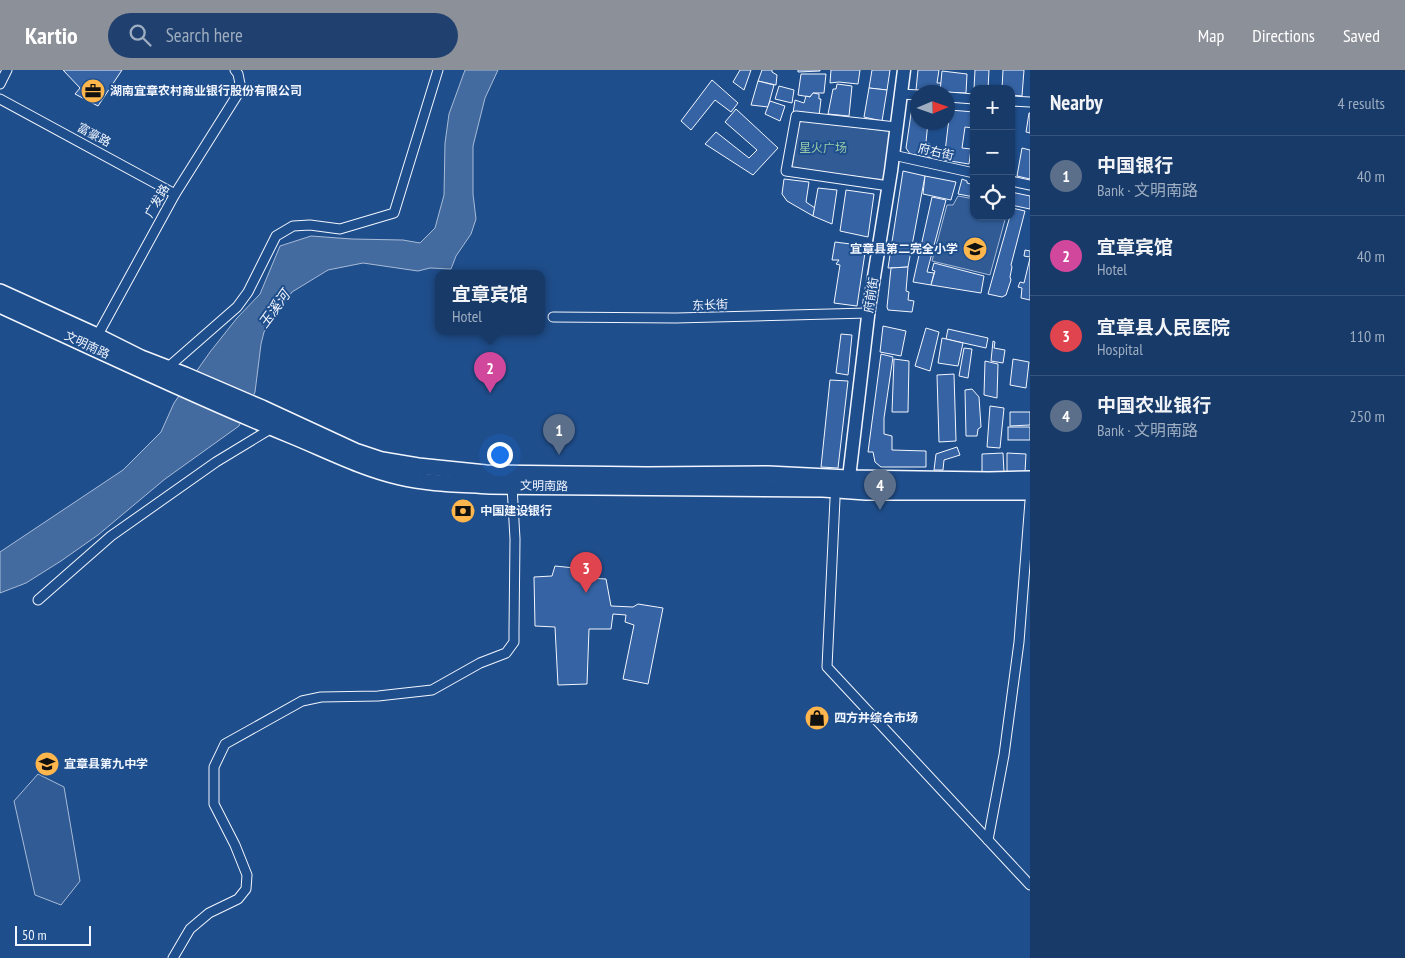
<!DOCTYPE html>
<meta charset="utf-8">
<style>
body{margin:0;font-family:"PT Sans Narrow","Noto Sans SC",sans-serif;background:#20416f;color:#f1f3f6}
.controls{position:absolute;right:15px;top:15px;display:grid;overflow:hidden;border-radius:10px;box-shadow:0 1px 4px #0004}
.controls button{width:45px;height:45px;display:grid;place-items:center;padding:0;border:0;border-bottom:1px solid #36547d;background:#173a69;color:#f1f3f6;font:25px sans-serif}
.compass{position:absolute;left:910px;top:15px;width:45px;height:45px;border-radius:50%;background:#173a69;box-shadow:0 1px 4px #0004;rotate:88deg}
.scale{position:absolute;left:15px;bottom:12px;width:76px;box-sizing:border-box;padding-left:5px;border:2px solid #f2f6ff;border-top:0;font-size:14px;line-height:18px;white-space:nowrap;color:#f2f6ff;-webkit-text-stroke:4px #1f4e8c;paint-order:stroke}
.you{position:absolute;left:499px;top:384px;width:18px;height:18px;margin:-12px;border:4px solid #fff;border-radius:50%;background:#1a73e8;box-shadow:0 0 0 8px #1a73e833}
.badge{display:grid;place-items:center;width:32px;height:32px;border-radius:50%;background:#8c9099;color:#fff;font-size:16px;font-weight:700}
.pin{position:absolute;translate:-50% -41px;filter:drop-shadow(0 1px 2px #0008)}
.pin::after{content:'';position:absolute;top:26px;width:18px;height:15px;background:inherit;clip-path:polygon(0 0,100% 0,50% 100%)}
.popup{position:absolute;left:435px;top:200px;width:110px;height:65px;box-sizing:border-box;display:grid;place-content:center;border-radius:10px;background:#173a69;filter:drop-shadow(0 1px 4px #0005);font-size:16px;white-space:nowrap;color:#9eadc0}
.popup b{font-size:19px;color:#f1f3f6}
.popup::after{content:'';position:absolute;left:50%;top:100%;margin-left:-10px;border:10px solid transparent;border-top-color:#173a69}
.list{margin:0;padding:0;list-style:none}
h2{display:flex;justify-content:space-between;align-items:center;height:65px;margin:0;padding:0 20px;font-size:21px}
h2 small{font-size:16px;font-weight:400;color:#9eadc0}
.list li{display:grid;grid-template-columns:32px 1fr auto;gap:15px;align-items:center;box-sizing:border-box;height:80px;padding:0 20px;border-top:1px solid #36547d}
.list b{display:block;font-size:19px;white-space:nowrap}
.list p{margin:0;font-size:16px;white-space:nowrap;color:#9eadc0}
.list em{font-size:16px;font-style:normal;color:#9eadc0}
.icon{flex:none;width:28px;height:28px;fill:none;stroke:currentColor;stroke-width:2;stroke-linecap:round;stroke-linejoin:round}
.map{position:relative;flex:none;width:1030px;height:888px;overflow:hidden}
header{display:flex;align-items:center;gap:30px;box-sizing:border-box;height:70px;padding:0 25px;background:#8c9099;color:#fff}
header strong{font-size:24px}
nav{display:flex;gap:28px;margin-inline-start:auto;font-size:18px}
.search{width:350px;height:45px;background:#20416f;display:flex;align-items:center;gap:12px;box-sizing:border-box;padding:0 18px;border-radius:28px;color:#9eadc0;font-size:19px}
main{display:flex}
aside{flex:1;background:#173a69}
.map>svg:first-child{display:block}
.green{fill:#305b95;stroke:#a8bbd7}
.water{fill:#446ba0;stroke:#a8bbd7}
.building{fill:#3563a3;stroke:#f2f6ff}
.lines{fill:none;stroke-linecap:round;stroke-linejoin:round}
.street-casing{stroke:#f2f6ff;stroke-width:11}
.secondary-casing{stroke:#f2f6ff;stroke-width:15}
.primary-casing{stroke:#f2f6ff;stroke-width:18}
.street{stroke:#1f4e8c;stroke-width:9}
.secondary{stroke:#1f4e8c;stroke-width:12}
.primary{stroke:#1f4e8c;stroke-width:15}
.labels{text-anchor:middle;stroke-width:4;stroke-linejoin:round;paint-order:stroke}
.poi-label{font-size:12px;font-weight:bold;fill:#f2f6ff;stroke:#1f4e8c;text-anchor:start}
.street-label{font-size:12px;fill:#f2f6ff;stroke:#1f4e8c}
.park-label{font-size:12px;fill:#97c8a6;stroke:#1f4e8c}
.water-label{font-size:14px;font-style:italic;fill:#f2f6ff;stroke:#1f4e8c}
</style>
<header>
<strong>Kartio</strong>
<div class="search"><svg class="icon" aria-label="search" viewBox="0 0 24 24"><circle cx="10" cy="10" r="6"/><path d="M15 15l6 6"/></svg>Search here</div>
<nav><a>Map</a><a>Directions</a><a>Saved</a></nav>
</header>
<main>
<div class="map">
<svg width="1030" height="888" viewBox="0 0 1030 888">
<rect width="100%" height="100%" fill="#1f4e8c"/>
<!-- green -->
<g class="green">
<polygon points="799,50 894,62 887,110 792,99"/>
<polygon points="958,126 974,129 974,146 1006,146 990,205 932,191 947,135 953,135"/>
<polygon points="38,704 64,717 80,811 61,835 35,825 14,731"/>
</g>
<!-- water -->
<polygon class="water" points="465,0 498,0 485,28 473,76 473,124 476,149 471,164 456,186 451,199 430,198 418,201 363,193 328,200 292,222 264,262 261,274 255,322 239,356 165,409 98,465 61,491 26,513 0,523 0,482 123,400 161,362 174,333 210,282 237,248 260,224 280,176 311,166 352,169 403,170 420,173 435,158 444,125 445,73 449,44"/>
<!-- building -->
<g class="building">
<polygon points="63,0 122,0 98,36 75,24 80,18"/>
<polygon points="740,0 751,0 744,20 733,12"/>
<polygon points="762,0 772,0 772,2 777,5 776,15 758,11"/>
<polygon points="798,0 820,0 820,1 798,2"/>
<polygon points="831,0 860,0 858,14 839,12 830,13"/>
<polygon points="872,0 890,0 887,20 869,18"/>
<polygon points="918,0 939,0 937,13 941,13 940,22 916,20"/>
<polygon points="975,0 989,0 988,19 974,19"/>
<polygon points="1003,0 1024,0 1022,26 1011,25 1011,19 1002,19"/>
<polygon points="942,1 967,4 966,23 940,22"/>
<polygon points="801,4 826,4 824,23 813,23 810,27 798,25"/>
<polygon points="712,10 738,33 731,42 715,30 691,60 681,51"/>
<polygon points="758,11 774,15 768,37 751,35"/>
<polygon points="837,14 852,16 849,46 828,44 833,19 836,19"/>
<polygon points="779,16 794,20 792,33 775,29"/>
<polygon points="869,18 887,20 882,51 864,47"/>
<polygon points="813,23 819,24 819,29 821,29 819,46 793,43 795,30 804,33 806,26 810,27"/>
<polygon points="770,31 785,36 780,51 765,44"/>
<polygon points="912,37 918,38 918,52 928,52 926,72 935,77 933,88 910,84 906,78"/>
<polygon points="736,39 778,78 753,105 705,74 716,62 749,88 757,80 725,52"/>
<polygon points="950,40 974,42 973,58 965,57 962,78 971,79 969,94 944,90"/>
<polygon points="1029,43 1030,43 1030,63 1026,62"/>
<polygon points="1022,78 1030,80 1030,109 1017,106"/>
<polygon points="903,101 925,106 908,197 888,198"/>
<polygon points="925,106 956,112 951,130 923,124"/>
<polygon points="784,109 809,112 806,132 815,138 813,146 787,131 782,124"/>
<polygon points="962,109 967,111 967,113 974,115 974,127 958,124"/>
<polygon points="818,118 837,120 832,154 813,146"/>
<polygon points="846,120 874,124 868,167 840,161"/>
<polygon points="1011,122 1030,126 1030,139 1011,135"/>
<polygon points="932,127 946,130 927,202 934,203 931,215 913,212"/>
<polygon points="1012,138 1025,141 1011,195 1012,197 1010,207 1011,210 1006,225 1002,227 988,224 1010,146 1011,146"/>
<polygon points="835,172 866,176 857,236 834,233 840,195 836,194 839,190 832,190"/>
<polygon points="1025,180 1030,181 1030,187 1024,186"/>
<polygon points="1030,188 1030,230 1021,228 1022,218 1018,217 1020,212 1024,213"/>
<polygon points="934,193 984,206 981,223 931,215 935,201 932,200"/>
<polygon points="908,197 906,221 909,222 908,230 914,231 912,242 888,240 887,237 891,198"/>
<polygon points="883,256 906,261 901,286 880,282"/>
<polygon points="926,258 939,262 930,301 915,296"/>
<polygon points="948,259 988,268 986,278 946,269"/>
<polygon points="841,264 852,265 848,305 836,303"/>
<polygon points="942,268 963,273 958,296 938,293"/>
<polygon points="993,271 995,272 994,278 1005,280 1003,293 991,291"/>
<polygon points="964,278 972,279 968,308 959,306"/>
<polygon points="881,284 893,287 884,348 884,364 892,366 892,380 926,381 926,397 881,397 875,392 873,382 868,382"/>
<polygon points="894,289 909,291 908,342 892,342"/>
<polygon points="1013,289 1029,292 1026,318 1010,315"/>
<polygon points="985,291 998,294 997,328 984,325"/>
<polygon points="954,304 956,371 939,372 937,305"/>
<polygon points="830,310 848,311 838,398 821,397"/>
<polygon points="972,319 979,327 981,357 978,359 977,366 966,366 965,320"/>
<polygon points="990,336 1004,338 1000,378 987,377"/>
<polygon points="1010,342 1030,342 1030,355 1010,356"/>
<rect x="1008" y="357" width="22" height="13"/>
<polygon points="957,377 960,385 944,390 943,400 934,400 936,384"/>
<polygon points="1003,383 1004,402 982,402 982,384"/>
<polygon points="1007,383 1026,384 1025,402 1007,402"/>
<polygon points="555,496 585,499 587,508 606,509 611,536 633,537 638,534 663,538 648,614 623,609 634,555 625,552 626,545 613,544 611,559 589,559 587,614 558,615 555,557 535,556 534,507 552,506"/>
</g>
<g class="lines">
<defs>
<g id="street">
<polyline points="0,14 7,0"/>
<polyline points="901,24 918,25"/>
<polyline points="948,27 974,29"/>
<polyline points="0,29 175,124"/>
<polyline points="1011,31 1030,32"/>
<polyline points="893,85 974,103"/>
<polyline points="1011,111 1030,115"/>
<polyline points="889,116 786,101 796,46 896,57"/>
<polyline points="553,247 676,248 868,243"/>
<polyline points="95,270 175,124 241,19 238,4 235,0"/>
<polyline points="165,300 237,237 248,222 276,166 293,156 310,155 340,159 394,143 438,0"/>
<polyline points="835,429 827,597 1030,815"/>
<polyline points="38,530 111,466 216,392 272,358"/>
<polyline points="988,770 1004,685 1019,572 1030,431"/>
<polyline points="173,888 190,859 209,843 238,829 246,819 247,805 235,775 214,734 214,697 225,674 302,631 321,627 378,626 432,620 480,593 506,583 514,572 514,560 515,469 512,416"/>
</g>
<polyline id="secondary" points="848,416 869,238 891,101 904,0"/>
<g id="primary">
<polyline points="0,222 97,266 141,288 185,305 262,338 355,381 382,390 418,396 486,403 647,405 768,404 848,408 989,410 1030,409"/>
<path d="M0,235C96,279 192,325 290,365C327,380 361,398 400,407C429,414 460,414 490,416L823,419L866,422H1030"/>
</g>
</defs>
<!-- street casing -->
<use href="#street" class="street-casing"/>
<!-- secondary casing -->
<use href="#secondary" class="secondary-casing"/>
<!-- primary casing -->
<use href="#primary" class="primary-casing"/>
<!-- street -->
<use href="#street" class="street"/>
<!-- secondary -->
<use href="#secondary" class="secondary"/>
<!-- primary -->
<use href="#primary" class="primary"/>
</g>
<!-- icons -->
<defs>
<symbol id="office-disc" viewBox="-11 -11 22 22"><circle r="9.5" fill="#ffb74d" stroke="#1f4e8c"/><path d="M-6-3h4V-5.5h4V-3h4V5H-6ZM-1-4.5V-3h2v-1.5ZM-6 0V1H6V0Z" fill="#111"/></symbol>
<symbol id="school-disc" viewBox="-11 -11 22 22"><circle r="9.5" fill="#ffb74d" stroke="#1f4e8c"/><path d="M0-5L7-2L0 1L-7-2ZM-4 1L0 2.5L4 1V4Q0 6-4 4Z" fill="#111"/></symbol>
<symbol id="bank-disc" viewBox="-11 -11 22 22"><circle r="9.5" fill="#ffb74d" stroke="#1f4e8c"/><path d="M-6-4H6V4H-6ZM0-2.3a2.3 2.3 0 1 0 0 4.6a2.3 2.3 0 1 0 0-4.6Z" fill="#111"/></symbol>
<symbol id="shop-disc" viewBox="-11 -11 22 22"><circle r="9.5" fill="#ffb74d" stroke="#1f4e8c"/><path d="M-5-2.5h2.3a2.7 3.5 0 0 1 5.4 0H5L5.5 6h-11ZM-1.5-2.5h3a1.5 2.3 0 0 0-3 0Z" fill="#111"/></symbol>
</defs>
<g fill-rule="evenodd">
<use href="#office-disc" x="79" y="7" width="28" height="28"/>
<use href="#school-disc" x="961" y="165" width="28" height="28"/>
<use href="#bank-disc" x="449" y="427" width="28" height="28"/>
<use href="#shop-disc" x="803" y="634" width="28" height="28"/>
<use href="#school-disc" x="33" y="680" width="28" height="28"/>
</g>
<g class="labels">
<!-- poi labels -->
<g class="poi-label">
<text x="110" y="25">湖南宜章农村商业银行股份有限公司</text>
<text x="958" y="183" text-anchor="end">宜章县第二完全小学</text>
<text x="480" y="445">中国建设银行</text>
<text x="834" y="652">四方井综合市场</text>
<text x="64" y="698">宜章县第九中学</text>
</g>
<!-- street labels -->
<g class="street-label">
<text transform="translate(94 65) rotate(28)" y="4">富豪路</text>
<text transform="translate(936 82) rotate(13)" y="4">府右街</text>
<text transform="translate(157 131) rotate(-60)" y="4">广发路</text>
<text transform="translate(871 225) rotate(-81)" y="4">府前街</text>
<text transform="translate(710 235) rotate(-2)" y="4">东长街</text>
<text transform="translate(87 275) rotate(25)" y="4">文明南路</text>
<text transform="translate(544 416) rotate(1)" y="4">文明南路</text>
</g>
<!-- park labels -->
<g class="park-label">
<text x="823" y="82">星火广场</text>
</g>
<!-- water labels -->
<g class="water-label">
<text transform="translate(274 239) rotate(-54)" y="5">玉溪河</text>
</g>
</g>
</svg>
<div class="controls">
<button>+</button>
<button>−</button>
<button><svg class="icon" aria-label="locate" viewBox="0 0 24 24"><circle cx="12" cy="12" r="6"/><path d="M12 2v4M12 18v4M2 12h4M18 12h4"/></svg></button>
</div>
<svg class="compass" viewBox="-18 -18 36 36"><path d="M0-13l5 13h-10z" fill="#e53935"/><path d="M0 13l5-13h-10z" fill="#9eadc0"/></svg>
<div class="scale">50 m</div>
<div class="you"></div>
<div class="pin badge" style="left:559px;top:385px;background:#5c6f8a">1</div>
<div class="pin badge" style="left:490px;top:323px;background:#d1479c">2</div>
<div class="popup"><b>宜章宾馆</b>Hotel</div>
<div class="pin badge" style="left:586px;top:523px;background:#e0444e">3</div>
<div class="pin badge" style="left:880px;top:440px;background:#5c6f8a">4</div>
</div>
<aside>
<h2>Nearby<small>4 results</small></h2>
<ul class="list">
<li><span class="badge" style="background:#5c6f8a">1</span><div><b>中国银行</b><p>Bank · 文明南路</p></div><em>40 m</em></li>
<li><span class="badge" style="background:#d1479c">2</span><div><b>宜章宾馆</b><p>Hotel</p></div><em>40 m</em></li>
<li><span class="badge" style="background:#e0444e">3</span><div><b>宜章县人民医院</b><p>Hospital</p></div><em>110 m</em></li>
<li><span class="badge" style="background:#5c6f8a">4</span><div><b>中国农业银行</b><p>Bank · 文明南路</p></div><em>250 m</em></li>
</ul>
</aside>
</main>
